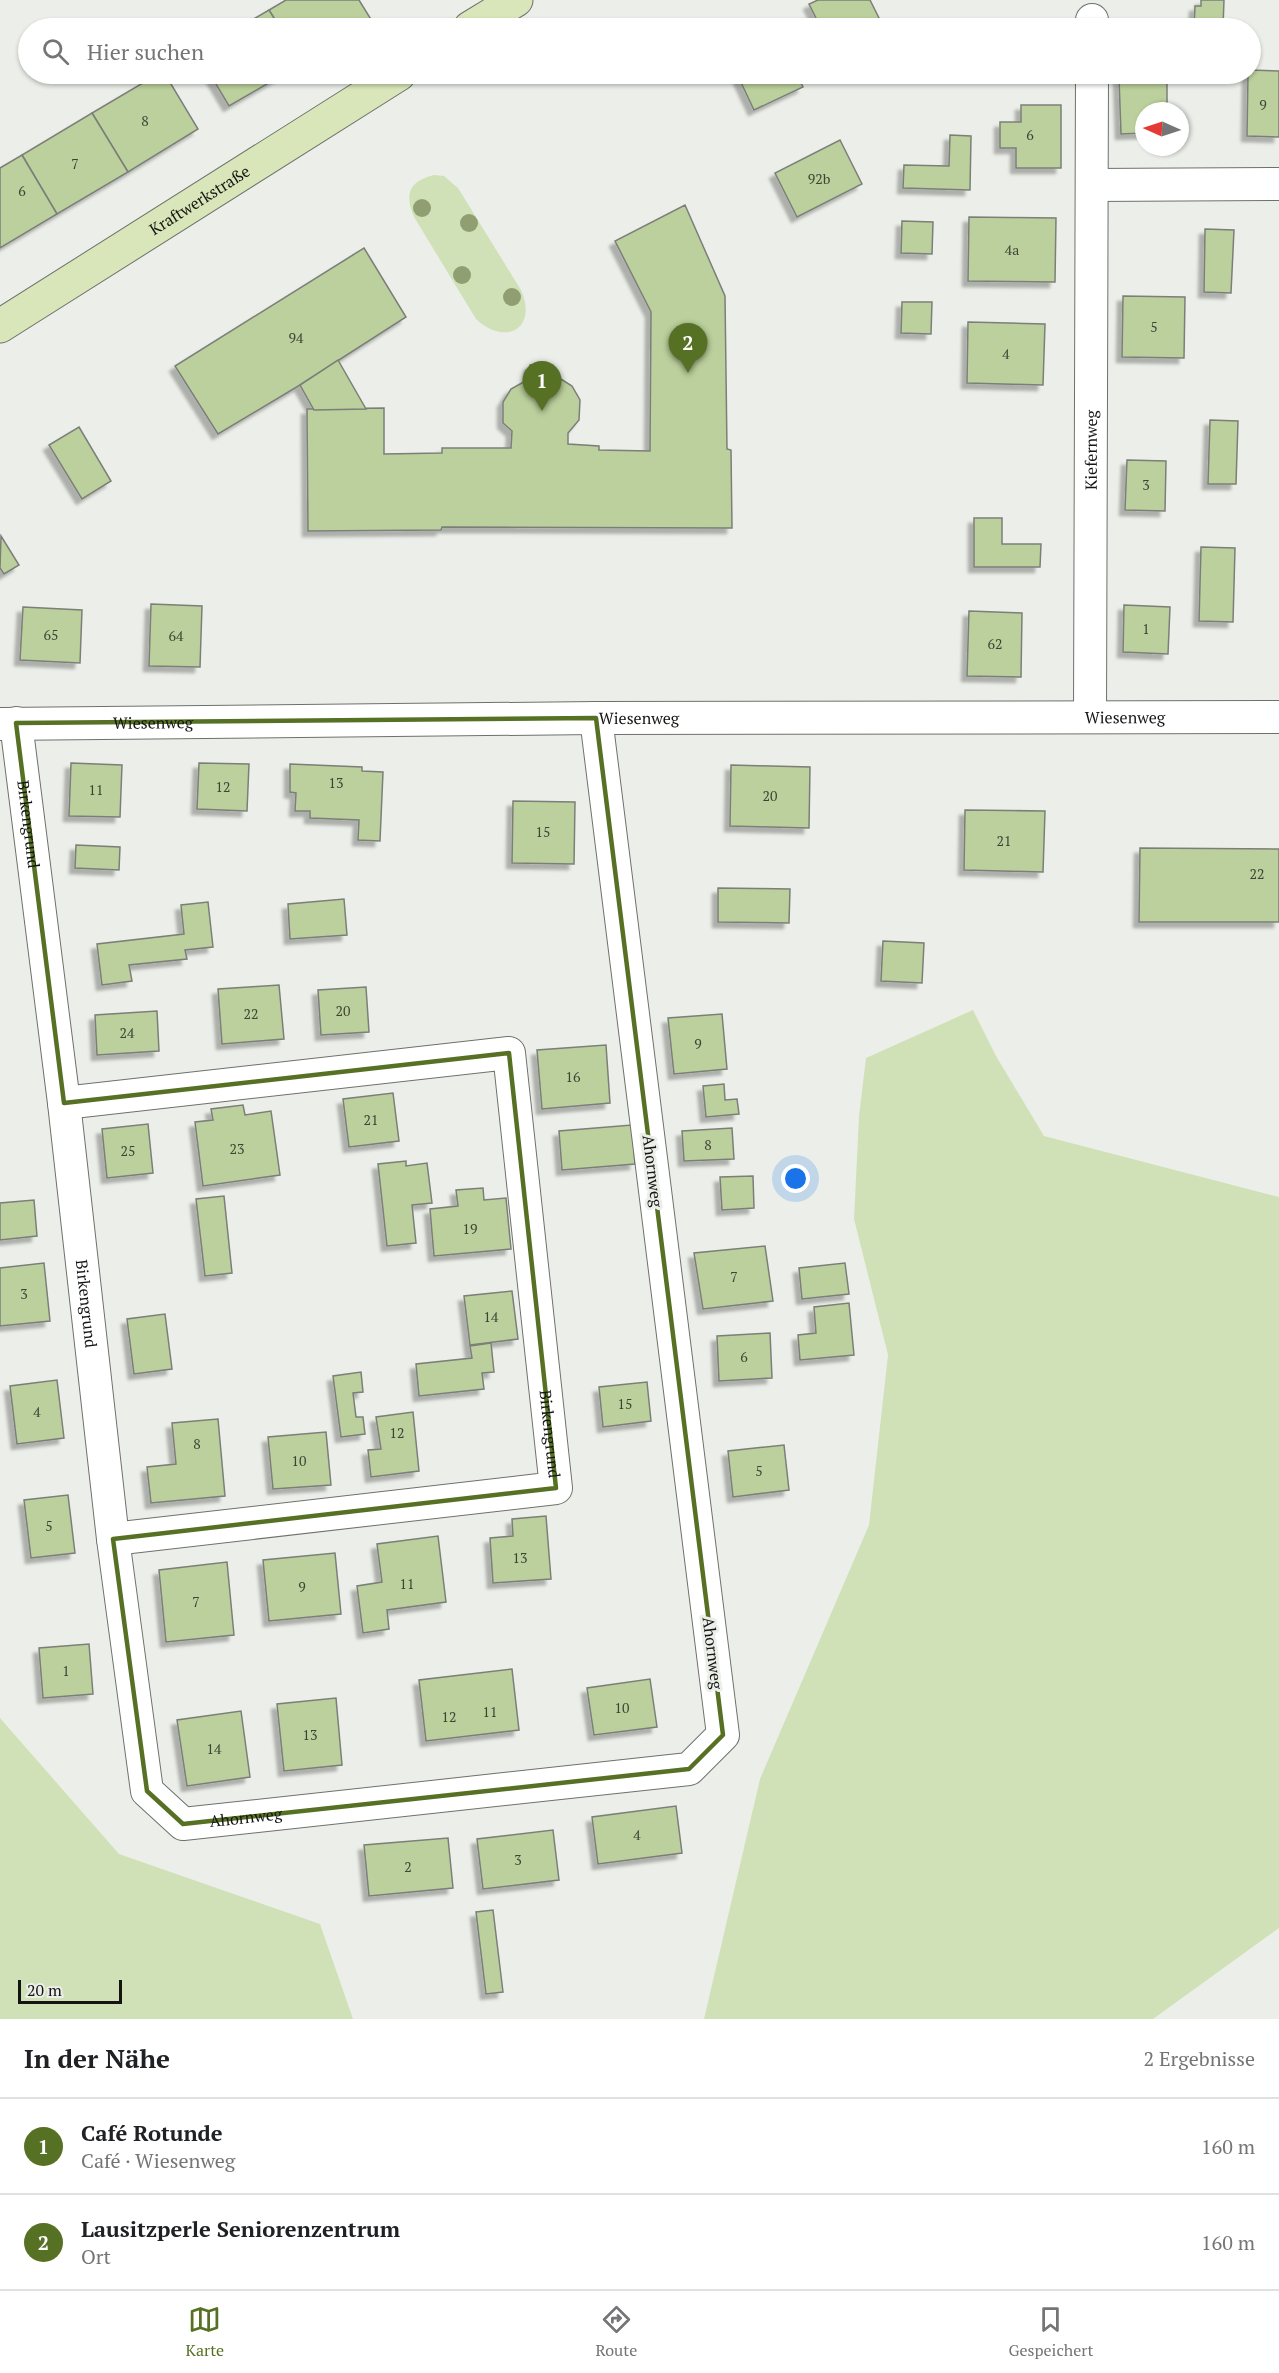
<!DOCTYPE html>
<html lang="de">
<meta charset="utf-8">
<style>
body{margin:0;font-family:"PT Serif",serif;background:#f2f2f2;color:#202124}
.compass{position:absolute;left:1135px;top:102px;width:54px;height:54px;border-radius:50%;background:#fff;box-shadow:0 2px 4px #0004;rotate:273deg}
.scale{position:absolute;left:18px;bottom:15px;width:104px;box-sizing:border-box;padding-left:6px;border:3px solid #141513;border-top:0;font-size:16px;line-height:21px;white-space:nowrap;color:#141513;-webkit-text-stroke:4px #ecefe9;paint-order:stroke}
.you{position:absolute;left:796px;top:1179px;width:21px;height:21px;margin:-15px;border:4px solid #fff;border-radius:50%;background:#1a73e8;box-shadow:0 0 0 9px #1a73e833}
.badge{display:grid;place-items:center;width:39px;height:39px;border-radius:50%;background:#567124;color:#fff;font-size:20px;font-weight:700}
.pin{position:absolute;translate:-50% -50px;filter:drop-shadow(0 2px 3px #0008)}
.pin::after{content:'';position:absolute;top:32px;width:21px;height:18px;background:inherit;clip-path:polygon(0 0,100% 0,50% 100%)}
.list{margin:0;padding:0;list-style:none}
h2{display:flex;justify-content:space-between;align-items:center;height:78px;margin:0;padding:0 24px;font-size:26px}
h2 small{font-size:20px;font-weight:400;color:#757577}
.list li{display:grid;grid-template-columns:39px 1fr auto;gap:18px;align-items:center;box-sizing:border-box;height:96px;padding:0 24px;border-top:2px solid #e0e0e0}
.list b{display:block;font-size:22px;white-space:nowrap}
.list p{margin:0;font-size:20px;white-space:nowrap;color:#757577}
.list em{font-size:20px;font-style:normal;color:#757577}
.icon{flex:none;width:33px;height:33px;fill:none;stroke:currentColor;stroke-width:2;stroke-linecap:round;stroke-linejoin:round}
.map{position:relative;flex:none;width:1279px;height:2019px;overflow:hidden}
.search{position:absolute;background:#fff;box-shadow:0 2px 4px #0004;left:18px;right:18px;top:18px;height:66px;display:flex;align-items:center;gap:15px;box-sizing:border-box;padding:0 21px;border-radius:33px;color:#757577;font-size:22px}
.sheet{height:270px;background:#fff}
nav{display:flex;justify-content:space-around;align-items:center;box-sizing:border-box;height:84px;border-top:2px solid #e0e0e0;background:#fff;font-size:16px;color:#757577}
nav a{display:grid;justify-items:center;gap:3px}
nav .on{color:#567124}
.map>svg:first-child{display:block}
.green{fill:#d0e1b8}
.building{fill:#bbd09c;stroke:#7c7f79;stroke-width:1.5;filter:url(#shadow)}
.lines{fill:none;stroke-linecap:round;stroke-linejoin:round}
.street-casing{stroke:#6e716b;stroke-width:34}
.secondary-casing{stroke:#6e716b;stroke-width:35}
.street{stroke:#fff;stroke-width:32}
.secondary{stroke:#d9e6b9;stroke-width:33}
.tree{fill:#909f72}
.marked{fill:none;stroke:#567124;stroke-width:4.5;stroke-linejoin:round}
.labels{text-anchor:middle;stroke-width:6;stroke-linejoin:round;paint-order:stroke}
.number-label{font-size:14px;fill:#3e4435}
.street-label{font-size:16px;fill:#141513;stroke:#ecefe9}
</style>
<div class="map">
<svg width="1279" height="2019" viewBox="0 0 1279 2019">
<defs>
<filter id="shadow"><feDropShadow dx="-5.5" dy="5.5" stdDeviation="1.5" flood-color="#0004"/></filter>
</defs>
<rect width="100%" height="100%" fill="#ecefe9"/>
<!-- green -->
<g class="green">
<path d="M434,175L444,176L458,188L521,290C538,328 506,347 476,319L414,217C404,194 409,181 434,175Z"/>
<polygon points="973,1010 996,1056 1044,1136 1279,1197 1279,1928 1153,2019 704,2019 760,1779 869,1525 888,1355 854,1219 859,1116 866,1058"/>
<polygon points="0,1718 119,1854 320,1924 353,2019 0,2019"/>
</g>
<!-- building -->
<g class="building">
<polygon points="286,0 359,0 372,21 359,28 280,28 269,10"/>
<polygon points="818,0 870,0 884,28 821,28 809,4"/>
<polygon points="1201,0 1224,0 1223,28 1194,28 1195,6 1201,6"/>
<polygon points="269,10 280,28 238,28"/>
<polygon points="1250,70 1279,71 1279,137 1247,136 1248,74 1250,74"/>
<polygon points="158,74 165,74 198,129 128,172 92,113"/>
<polygon points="210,74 284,74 229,106"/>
<polygon points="737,74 796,74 803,87 754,110"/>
<polygon points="1167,77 1167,111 1144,111 1144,133 1121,134 1119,78"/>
<polygon points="1021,105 1061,105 1061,168 1016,168 1016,148 1000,148 1000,122 1021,122"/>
<polygon points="92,113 128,172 57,214 22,155"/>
<polygon points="950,135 971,136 970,190 903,188 904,165 949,166"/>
<polygon points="840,140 862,184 797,217 775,173"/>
<polygon points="22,155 57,214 0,248 0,168"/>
<polygon points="685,205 725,296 727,449 731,450 732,528 442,527 441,530 308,531 307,409 384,408 384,454 442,453 442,448 511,448 512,431 503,423 503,402 511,389 529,379 530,365 551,366 552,379 561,379 572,386 580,400 579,420 568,433 568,444 599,446 599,450 650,451 651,312 615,241"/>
<polygon points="969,217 1056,218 1055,282 968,281"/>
<polygon points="902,221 933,222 932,254 901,253"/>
<polygon points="1205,229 1234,230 1231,293 1204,292"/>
<polygon points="364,248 406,317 300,385 218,434 175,366"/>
<polygon points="1123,296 1185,297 1184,358 1122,357"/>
<polygon points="902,302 932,302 931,334 901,333"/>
<polygon points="968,322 1045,324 1043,385 967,383"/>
<polygon points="338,360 366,409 314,410 300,385"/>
<polygon points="1210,420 1238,421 1236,484 1208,484"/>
<polygon points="79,427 111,481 82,499 49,445"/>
<polygon points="1127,460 1166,461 1165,511 1125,510"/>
<polygon points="974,518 1002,518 1002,544 1041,544 1040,567 974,567"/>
<polygon points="1,536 19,565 4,574 0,568"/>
<polygon points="1201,547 1235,548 1233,622 1199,621"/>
<polygon points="151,604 202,606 200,667 149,666"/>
<polygon points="1124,605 1170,607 1168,654 1123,652"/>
<polygon points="23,607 82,610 80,663 20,660"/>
<polygon points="969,611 1022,613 1021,677 967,676"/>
<polygon points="71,763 122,765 120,817 69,816"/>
<polygon points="199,763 249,764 247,811 197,809"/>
<polygon points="290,764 362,767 362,771 383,772 380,841 358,840 359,820 310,818 310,811 295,811 296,793 290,792"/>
<polygon points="731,765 810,767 809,828 730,826"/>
<polygon points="513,801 575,802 574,864 512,863"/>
<polygon points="965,810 1045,811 1043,872 964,870"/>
<polygon points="76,845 120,847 119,870 75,868"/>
<polygon points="1140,848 1279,849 1279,922 1139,922"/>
<polygon points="718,888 790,889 789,923 718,922"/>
<polygon points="344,899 347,935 290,939 288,904"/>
<polygon points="208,902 213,947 185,950 187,959 129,965 132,981 102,985 97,944 184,934 181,905"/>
<polygon points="883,941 924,943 922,983 881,981"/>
<polygon points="279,985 284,1039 222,1044 218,989"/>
<polygon points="366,987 369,1032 321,1035 318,990"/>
<polygon points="157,1011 159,1051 97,1055 95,1015"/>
<polygon points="722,1014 727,1069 674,1074 668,1018"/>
<polygon points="606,1045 610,1103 542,1109 537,1050"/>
<polygon points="724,1084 725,1100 737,1099 739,1114 706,1117 703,1086"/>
<polygon points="393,1093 399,1141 349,1147 343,1099"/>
<polygon points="243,1105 245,1115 271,1111 280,1175 203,1186 195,1122 213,1120 211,1109"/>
<polygon points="148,1124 153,1173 107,1178 102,1129"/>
<polygon points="632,1125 635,1164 562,1170 559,1131"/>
<polygon points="732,1128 734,1159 684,1161 682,1131"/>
<polygon points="406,1161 406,1166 427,1163 432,1203 412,1205 416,1243 387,1246 378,1164"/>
<polygon points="753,1176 754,1208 722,1210 720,1177"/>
<polygon points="483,1188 484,1200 506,1198 511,1249 434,1256 430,1209 458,1206 456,1190"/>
<polygon points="224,1196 232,1273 205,1276 196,1199"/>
<polygon points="34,1200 37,1236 0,1240 0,1203"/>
<polygon points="765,1246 773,1301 703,1309 694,1253"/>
<polygon points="44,1263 50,1321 0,1326 0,1268"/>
<polygon points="845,1263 849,1294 802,1299 799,1268"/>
<polygon points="512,1291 518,1339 470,1345 464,1296"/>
<polygon points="849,1303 854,1355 800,1360 798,1335 816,1333 814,1307"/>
<polygon points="165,1314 172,1369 134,1374 127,1319"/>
<polygon points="770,1333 772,1378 719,1381 717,1336"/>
<polygon points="491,1343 494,1372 482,1373 484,1389 419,1396 416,1364 472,1358 470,1346"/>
<polygon points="361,1372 363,1392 353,1393 356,1417 363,1417 365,1434 341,1437 333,1376"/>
<polygon points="57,1380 64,1438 17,1444 10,1386"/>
<polygon points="647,1382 651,1421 603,1427 599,1387"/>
<polygon points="413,1412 419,1471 371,1477 368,1450 381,1449 376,1417"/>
<polygon points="218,1419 225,1496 151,1503 147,1467 176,1464 172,1423"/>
<polygon points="326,1432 331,1485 273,1489 268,1437"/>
<polygon points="784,1445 789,1490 733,1497 728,1451"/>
<polygon points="68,1495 75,1553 31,1558 24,1500"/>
<polygon points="546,1516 551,1579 493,1583 490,1538 513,1536 512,1519"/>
<polygon points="438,1536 446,1602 387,1610 389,1629 363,1633 357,1586 382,1582 377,1544"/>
<polygon points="335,1553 341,1614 269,1621 263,1560"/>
<polygon points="227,1562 234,1635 166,1642 159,1570"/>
<polygon points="89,1644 93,1694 43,1698 39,1648"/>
<polygon points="512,1669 519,1730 426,1741 419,1680"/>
<polygon points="650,1679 657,1727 594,1735 587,1688"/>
<polygon points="336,1698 342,1765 284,1771 277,1704"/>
<polygon points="241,1711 250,1777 187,1786 177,1720"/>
<polygon points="676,1806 682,1853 598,1864 592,1817"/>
<polygon points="553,1830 559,1880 483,1889 477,1839"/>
<polygon points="448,1838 453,1888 369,1896 364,1845"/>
<polygon points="493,1910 503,1992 486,1994 476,1912"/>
</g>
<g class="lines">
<defs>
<g id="street">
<polyline points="1092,20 1092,28"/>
<polyline points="1092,185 1279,184"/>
<path id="s1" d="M1090,716L1092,74"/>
<path id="s2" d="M16,723L64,1103L113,1539L147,1791L183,1824L689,1769L723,1735L596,718"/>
<path id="s3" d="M0,724L596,718L1279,717"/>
<path id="s4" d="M64,1103L509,1053L556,1488L113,1539"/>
</g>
<g id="secondary">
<polyline points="470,28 516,0"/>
<path id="s5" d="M0,326L399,74"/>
</g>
</defs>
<!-- street casing -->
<use href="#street" class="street-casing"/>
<!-- secondary casing -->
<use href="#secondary" class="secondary-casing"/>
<!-- street -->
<use href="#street" class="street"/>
<!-- secondary -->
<use href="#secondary" class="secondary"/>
</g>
<!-- trees -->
<g class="tree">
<circle cx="422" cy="208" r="9"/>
<circle cx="469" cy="223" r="9"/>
<circle cx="462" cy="275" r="9"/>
<circle cx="512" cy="297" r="9"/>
</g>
<!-- marked area -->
<path class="marked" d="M596,718L723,1735L689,1769L183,1824L147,1791L113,1539L556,1488L509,1053L64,1103L16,723Z"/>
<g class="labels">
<!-- number labels -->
<g class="number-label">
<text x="1263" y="110">9</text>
<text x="145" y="126">8</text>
<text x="1030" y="140">6</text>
<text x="75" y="169">7</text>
<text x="819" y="184">92b</text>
<text x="22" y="196">6</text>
<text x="1012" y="255">4a</text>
<text x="1154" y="332">5</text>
<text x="296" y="343">94</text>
<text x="1006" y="359">4</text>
<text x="1146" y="490">3</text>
<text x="1146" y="634">1</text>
<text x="51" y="640">65</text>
<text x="176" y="641">64</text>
<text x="995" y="649">62</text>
<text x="336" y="788">13</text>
<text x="223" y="792">12</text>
<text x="96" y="795">11</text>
<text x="770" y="801">20</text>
<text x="543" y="837">15</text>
<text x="1004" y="846">21</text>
<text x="1257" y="879">22</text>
<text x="343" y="1016">20</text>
<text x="251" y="1019">22</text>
<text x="127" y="1038">24</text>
<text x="698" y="1049">9</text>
<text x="573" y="1082">16</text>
<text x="371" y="1125">21</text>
<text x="708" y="1150">8</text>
<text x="237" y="1154">23</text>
<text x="128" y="1156">25</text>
<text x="470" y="1234">19</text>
<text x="734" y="1282">7</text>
<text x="24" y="1299">3</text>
<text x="491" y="1322">14</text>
<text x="744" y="1362">6</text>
<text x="625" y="1409">15</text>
<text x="37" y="1417">4</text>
<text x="397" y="1438">12</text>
<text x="197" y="1449">8</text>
<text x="299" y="1466">10</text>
<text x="759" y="1476">5</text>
<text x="49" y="1531">5</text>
<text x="520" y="1563">13</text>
<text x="407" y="1589">11</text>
<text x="302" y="1592">9</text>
<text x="196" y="1607">7</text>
<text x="66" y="1676">1</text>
<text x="622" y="1713">10</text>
<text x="490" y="1717">11</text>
<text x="449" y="1722">12</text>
<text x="310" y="1740">13</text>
<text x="214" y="1754">14</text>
<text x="637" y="1840">4</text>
<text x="518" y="1865">3</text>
<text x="408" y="1872">2</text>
</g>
<!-- street labels -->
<g class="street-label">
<text dy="6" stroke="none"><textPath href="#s5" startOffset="236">Kraftwerkstraße</textPath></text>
<text dy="6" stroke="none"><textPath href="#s1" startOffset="266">Kiefernweg</textPath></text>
<text dy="6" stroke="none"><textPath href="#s3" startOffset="1125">Wiesenweg</textPath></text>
<text dy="6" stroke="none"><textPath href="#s3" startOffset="639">Wiesenweg</textPath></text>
<text dy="6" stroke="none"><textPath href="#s3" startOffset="153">Wiesenweg</textPath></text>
<text dy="6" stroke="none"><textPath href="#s2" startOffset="102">Birkengrund</textPath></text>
<text transform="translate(653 1171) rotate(83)" y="6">Ahornweg</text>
<text dy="6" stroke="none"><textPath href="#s2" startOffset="585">Birkengrund</textPath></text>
<text dy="6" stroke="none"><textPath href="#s4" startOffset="831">Birkengrund</textPath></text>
<text transform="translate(713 1653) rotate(83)" y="6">Ahornweg</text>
<text dy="6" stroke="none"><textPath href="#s2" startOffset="1188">Ahornweg</textPath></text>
</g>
</g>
</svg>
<svg class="compass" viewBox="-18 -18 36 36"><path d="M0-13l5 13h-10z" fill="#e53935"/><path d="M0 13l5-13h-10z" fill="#757577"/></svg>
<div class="scale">20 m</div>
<div class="you"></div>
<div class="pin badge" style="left:542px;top:411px">1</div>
<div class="pin badge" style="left:688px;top:373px">2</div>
<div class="search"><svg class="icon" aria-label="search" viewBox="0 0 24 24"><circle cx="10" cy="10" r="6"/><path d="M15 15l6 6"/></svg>Hier suchen</div>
</div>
<section class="sheet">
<h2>In der Nähe<small>2 Ergebnisse</small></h2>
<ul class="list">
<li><span class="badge">1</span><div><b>Café Rotunde</b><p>Café · Wiesenweg</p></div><em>160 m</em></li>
<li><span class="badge">2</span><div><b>Lausitzperle Seniorenzentrum</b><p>Ort</p></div><em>160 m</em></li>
</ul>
</section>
<nav>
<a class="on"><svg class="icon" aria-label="map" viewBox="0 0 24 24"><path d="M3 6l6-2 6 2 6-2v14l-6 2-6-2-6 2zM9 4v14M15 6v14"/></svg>Karte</a>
<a><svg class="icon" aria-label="directions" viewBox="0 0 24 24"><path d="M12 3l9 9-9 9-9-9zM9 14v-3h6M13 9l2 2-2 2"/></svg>Route</a>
<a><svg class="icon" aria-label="saved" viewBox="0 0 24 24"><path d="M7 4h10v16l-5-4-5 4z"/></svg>Gespeichert</a>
</nav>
